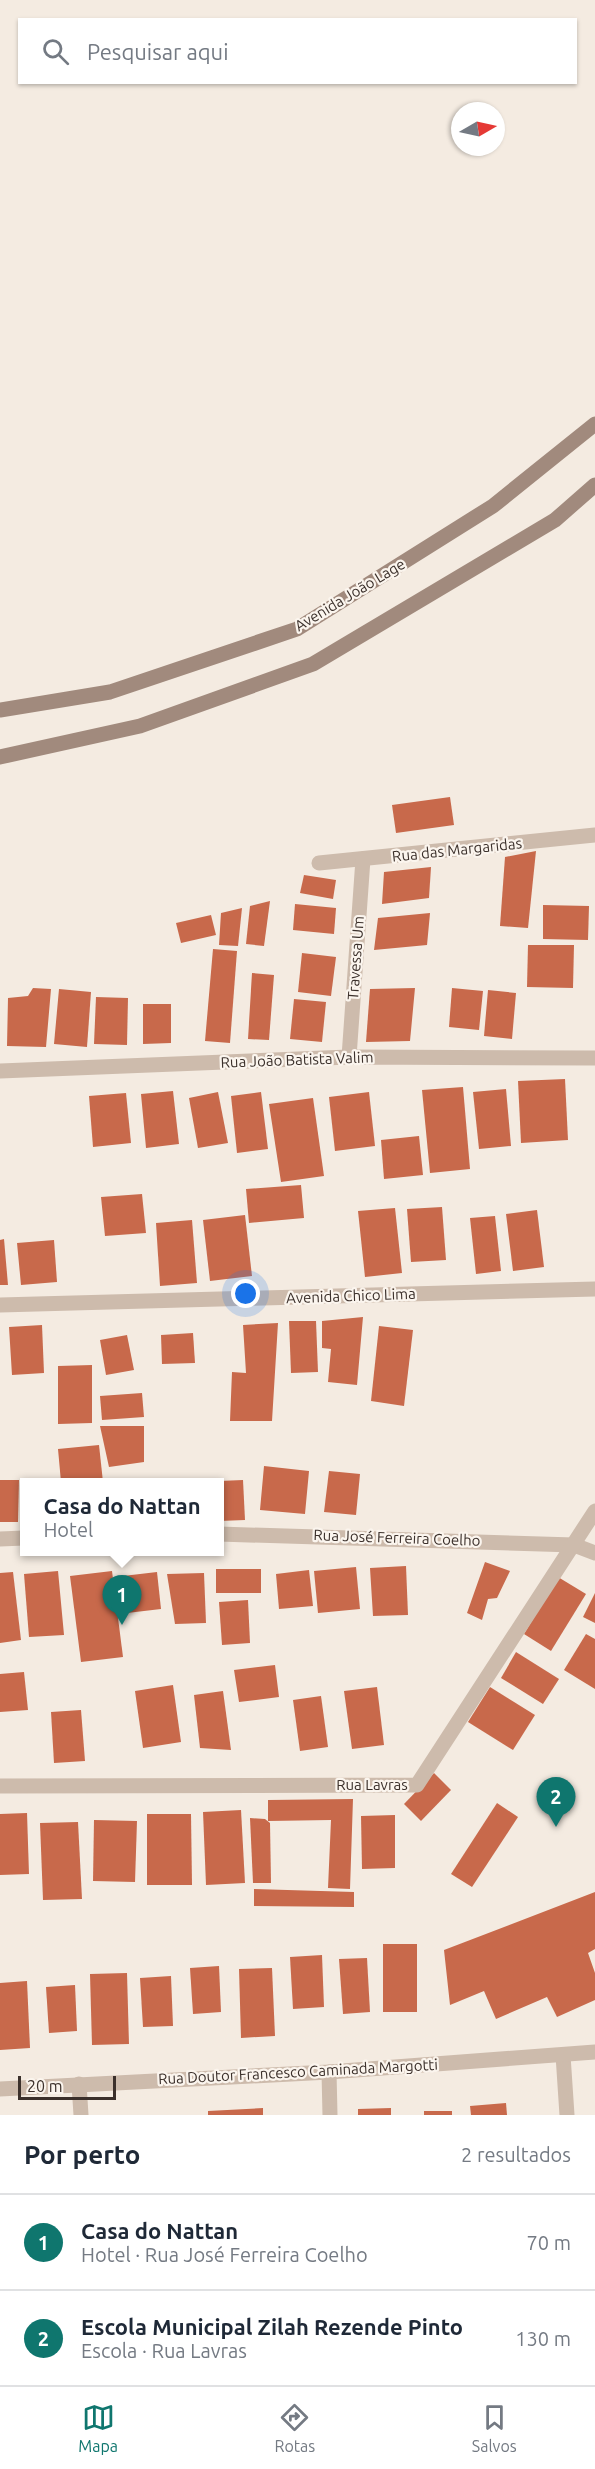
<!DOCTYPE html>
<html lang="pt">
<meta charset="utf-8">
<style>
body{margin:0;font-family:Ubuntu,sans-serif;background:#f2f2f3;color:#1f2937}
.compass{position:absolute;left:451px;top:102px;width:54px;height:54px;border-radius:50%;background:#fff;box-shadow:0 2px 4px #0004;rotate:81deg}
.scale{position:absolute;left:18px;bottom:15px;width:98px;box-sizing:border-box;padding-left:6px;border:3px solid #3b302b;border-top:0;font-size:16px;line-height:21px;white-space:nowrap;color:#3b302b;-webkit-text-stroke:4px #fbf5ee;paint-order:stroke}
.you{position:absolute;left:246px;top:1294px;width:21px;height:21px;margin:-15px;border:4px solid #fff;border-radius:50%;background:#1a73e8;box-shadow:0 0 0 9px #1a73e833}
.badge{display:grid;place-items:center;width:39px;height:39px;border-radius:50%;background:#0f766e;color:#fff;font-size:20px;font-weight:700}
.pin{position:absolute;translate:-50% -50px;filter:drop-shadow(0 2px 3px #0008)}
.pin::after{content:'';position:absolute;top:32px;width:21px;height:18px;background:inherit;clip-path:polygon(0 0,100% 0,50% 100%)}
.popup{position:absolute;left:20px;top:1478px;width:204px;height:78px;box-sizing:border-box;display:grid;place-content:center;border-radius:0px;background:#fff;filter:drop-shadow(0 2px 4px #0005);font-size:20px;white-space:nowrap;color:#747a83}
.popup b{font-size:22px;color:#1f2937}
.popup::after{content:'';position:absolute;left:50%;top:100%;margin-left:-12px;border:12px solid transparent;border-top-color:#fff}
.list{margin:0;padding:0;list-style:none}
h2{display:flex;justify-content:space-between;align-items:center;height:78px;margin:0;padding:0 24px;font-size:26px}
h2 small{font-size:20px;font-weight:400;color:#747a83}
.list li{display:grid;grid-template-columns:39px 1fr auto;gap:18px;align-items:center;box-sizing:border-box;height:96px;padding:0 24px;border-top:2px solid #e0e1e3}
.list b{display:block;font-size:22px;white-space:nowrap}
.list p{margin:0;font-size:20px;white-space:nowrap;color:#747a83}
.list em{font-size:20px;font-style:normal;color:#747a83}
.icon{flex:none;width:33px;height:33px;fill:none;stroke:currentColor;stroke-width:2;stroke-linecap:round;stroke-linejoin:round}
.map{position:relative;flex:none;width:595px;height:2115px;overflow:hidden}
.search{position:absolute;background:#fff;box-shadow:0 2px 4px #0004;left:18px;right:18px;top:18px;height:66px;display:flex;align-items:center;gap:15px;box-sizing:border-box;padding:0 21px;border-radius:0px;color:#747a83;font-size:22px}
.sheet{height:270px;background:#fff}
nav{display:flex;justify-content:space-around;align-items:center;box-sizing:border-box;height:84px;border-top:2px solid #e0e1e3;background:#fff;font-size:16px;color:#747a83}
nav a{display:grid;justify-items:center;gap:3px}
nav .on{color:#0f766e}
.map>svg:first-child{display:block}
.building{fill:#c8694b}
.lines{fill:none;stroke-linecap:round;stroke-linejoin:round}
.street{stroke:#cdbbac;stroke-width:15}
.secondary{stroke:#a18a7d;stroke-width:15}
.labels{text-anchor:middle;stroke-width:4.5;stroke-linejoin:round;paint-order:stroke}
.street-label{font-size:15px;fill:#3b302b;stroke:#fbf5ee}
</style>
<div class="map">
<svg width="595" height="2115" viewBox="0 0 595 2115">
<rect width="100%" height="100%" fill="#f4ebe1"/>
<!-- building -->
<g class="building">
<polygon points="450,797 454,825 396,833 392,805"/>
<polygon points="536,851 528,928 500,926 505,857"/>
<polygon points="431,867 429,898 382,904 384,872"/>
<polygon points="304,875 336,880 333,899 300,893"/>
<polygon points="270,901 264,946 246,944 250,906"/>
<polygon points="295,904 336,908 334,934 293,930"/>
<polygon points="543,905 589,906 588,940 543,939"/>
<polygon points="242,908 238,946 219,945 221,913"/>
<polygon points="430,913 427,945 374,950 378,918"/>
<polygon points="211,915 216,935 181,943 176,923"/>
<polygon points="528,945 574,945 573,988 527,987"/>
<polygon points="213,949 237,951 230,1043 205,1041"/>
<polygon points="302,953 336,957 331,996 298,992"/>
<polygon points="252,973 274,975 269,1040 248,1039"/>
<polygon points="33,988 51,989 46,1047 7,1046 8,998 28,996"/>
<polygon points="415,988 410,1041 366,1042 370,989"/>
<polygon points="452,988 483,991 479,1030 449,1027"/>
<polygon points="59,989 91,992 87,1047 54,1044"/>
<polygon points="488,990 516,993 512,1039 484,1036"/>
<polygon points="96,997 128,998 127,1045 94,1044"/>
<polygon points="294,999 326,1002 322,1042 290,1039"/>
<polygon points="143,1004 171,1004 171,1043 143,1044"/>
<polygon points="565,1079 568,1140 521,1143 518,1081"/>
<polygon points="463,1087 470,1169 430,1173 422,1090"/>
<polygon points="506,1089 511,1146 479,1149 473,1092"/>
<polygon points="173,1091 179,1144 146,1148 141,1094"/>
<polygon points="218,1092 228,1143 198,1148 189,1098"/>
<polygon points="261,1092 268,1149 237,1153 231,1096"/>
<polygon points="369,1092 375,1146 335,1151 329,1097"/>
<polygon points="126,1093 131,1143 93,1147 89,1096"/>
<polygon points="313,1098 324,1176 281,1182 269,1104"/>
<polygon points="419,1136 423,1175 384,1179 381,1140"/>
<polygon points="301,1185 304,1218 249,1223 246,1189"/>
<polygon points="142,1194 146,1233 105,1236 101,1197"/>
<polygon points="442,1207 446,1260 411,1262 407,1209"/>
<polygon points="395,1208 402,1273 365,1277 358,1211"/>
<polygon points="537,1210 544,1267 513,1271 506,1214"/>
<polygon points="245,1215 252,1276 210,1281 203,1220"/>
<polygon points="495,1216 501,1271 476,1274 470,1218"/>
<polygon points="192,1220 197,1283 160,1286 156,1223"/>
<polygon points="4,1239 8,1285 0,1285 0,1240"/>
<polygon points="54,1240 57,1282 21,1285 17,1243"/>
<polygon points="363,1317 357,1385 328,1382 331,1349 322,1348 322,1321"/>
<polygon points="289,1321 316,1321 318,1372 291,1373"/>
<polygon points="278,1323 272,1421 230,1421 232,1372 246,1373 243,1325"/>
<polygon points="42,1325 44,1373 12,1375 9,1327"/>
<polygon points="379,1326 413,1330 404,1406 371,1401"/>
<polygon points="193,1333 195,1363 162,1364 161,1335"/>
<polygon points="127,1335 134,1370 106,1375 100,1340"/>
<polygon points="92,1365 92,1423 58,1424 58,1366"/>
<polygon points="142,1393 144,1417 102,1420 100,1396"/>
<polygon points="100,1426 144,1426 144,1462 109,1467"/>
<polygon points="99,1445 103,1482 61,1482 58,1449"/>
<polygon points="264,1466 309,1471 305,1514 260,1510"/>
<polygon points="329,1471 360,1474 356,1515 324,1512"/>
<polygon points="154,1478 154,1482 129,1482 129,1481"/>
<polygon points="205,1479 205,1482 168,1482 168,1481"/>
<polygon points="0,1480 19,1480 18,1522 0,1522"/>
<polygon points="243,1480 245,1520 219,1521 219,1481"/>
<polygon points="485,1562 510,1571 497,1598 488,1599 482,1620 467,1613"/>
<polygon points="406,1566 408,1615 373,1616 370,1568"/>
<polygon points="356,1567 360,1609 318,1613 314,1571"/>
<rect x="216" y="1569" width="45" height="24"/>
<polygon points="309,1570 313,1606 279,1609 276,1574"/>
<polygon points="58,1571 64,1635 29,1637 24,1574"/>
<polygon points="112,1571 123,1657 81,1662 70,1576"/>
<polygon points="13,1572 21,1640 0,1643 0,1573"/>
<polygon points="157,1572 161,1609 127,1613 123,1576"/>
<polygon points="204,1573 206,1623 175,1624 167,1574"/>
<polygon points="558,1577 586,1594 551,1651 524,1634"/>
<polygon points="595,1593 595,1623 583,1617"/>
<polygon points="248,1600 250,1643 222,1645 219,1602"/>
<polygon points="586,1634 595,1639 595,1689 564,1670"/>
<polygon points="516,1652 559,1679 543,1704 501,1678"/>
<polygon points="275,1665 279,1697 239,1702 234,1670"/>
<polygon points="24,1672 28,1710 0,1712 0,1674"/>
<polygon points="173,1685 181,1742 143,1748 135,1691"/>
<polygon points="377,1687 384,1745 352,1749 344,1691"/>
<polygon points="490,1687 535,1715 513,1750 468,1722"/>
<polygon points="223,1691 231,1750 200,1748 194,1695"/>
<polygon points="321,1696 328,1747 300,1751 293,1700"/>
<polygon points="81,1710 85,1761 54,1763 51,1712"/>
<polygon points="434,1773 451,1790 421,1821 404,1804"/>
<polygon points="353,1799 350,1889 328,1888 331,1820 268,1821 268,1800"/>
<polygon points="497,1803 518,1817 472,1887 451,1874"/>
<polygon points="241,1810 245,1883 206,1885 203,1812"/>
<polygon points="27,1813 29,1874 0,1875 0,1814"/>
<polygon points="147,1814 191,1814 192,1885 147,1885"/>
<polygon points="395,1815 395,1868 362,1869 361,1816"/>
<polygon points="250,1818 265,1819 270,1823 271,1883 253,1883"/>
<polygon points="94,1820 137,1821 135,1882 93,1881"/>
<polygon points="78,1822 82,1899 43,1900 40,1823"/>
<polygon points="254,1889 354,1892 354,1907 254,1906"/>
<polygon points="595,1892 595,1949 588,1953 595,1973 595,2000 557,2017 547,1997 496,2019 484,1991 450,2005 444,1950"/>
<rect x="383" y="1944" width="34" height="68"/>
<polygon points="322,1955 324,2007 293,2009 290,1957"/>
<polygon points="367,1958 370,2012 343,2014 339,1959"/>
<polygon points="219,1966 221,2012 193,2014 190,1968"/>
<polygon points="272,1968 275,2036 241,2038 239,1969"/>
<polygon points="127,1973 129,2044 92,2045 90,1974"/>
<polygon points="171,1976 173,2026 143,2027 140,1978"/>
<polygon points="27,1981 30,2048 0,2050 0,1983"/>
<polygon points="75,1985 77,2031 49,2033 46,1987"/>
<polygon points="506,2103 507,2115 471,2115 470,2106"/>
<polygon points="263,2108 263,2115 208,2115 208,2111"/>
<polygon points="391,2108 391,2115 358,2115 358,2109"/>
<rect x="424" y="2111" width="28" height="4"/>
</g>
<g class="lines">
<!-- street -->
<g class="street">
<polyline points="319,863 595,835"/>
<polyline points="349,1057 363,859"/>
<polyline points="0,1071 349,1057 595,1058"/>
<polyline points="0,1305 595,1289"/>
<polyline points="219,1534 574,1545 595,1553"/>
<polyline points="0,1539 24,1538"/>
<polyline points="0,1786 417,1785 595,1511"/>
<polyline points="563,2055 567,2115"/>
<polyline points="329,2072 330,2115"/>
<polyline points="79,2084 81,2115"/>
<polyline points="0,2089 329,2072 595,2052"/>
</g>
<!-- secondary -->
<g class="secondary">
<polyline points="0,710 110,692 297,629 493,506 595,424"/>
<polyline points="0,757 140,726 313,664 555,520 595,485"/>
</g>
</g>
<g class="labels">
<!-- street labels -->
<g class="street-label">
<text transform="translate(350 595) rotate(-31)" y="5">Avenida João Lage</text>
<text transform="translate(457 850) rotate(-6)" y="5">Rua das Margaridas</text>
<text transform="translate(356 958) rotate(-86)" y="5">Travessa Um</text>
<text transform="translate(297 1060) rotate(-2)" y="5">Rua João Batista Valim</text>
<text transform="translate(351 1296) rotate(-2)" y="5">Avenida Chico Lima</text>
<text transform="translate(397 1538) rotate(2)" y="5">Rua José Ferreira Coelho</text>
<text x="372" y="1790">Rua Lavras</text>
<text transform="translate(298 2072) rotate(-3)" y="5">Rua Doutor Francesco Caminada Margotti</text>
</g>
</g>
</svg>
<svg class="compass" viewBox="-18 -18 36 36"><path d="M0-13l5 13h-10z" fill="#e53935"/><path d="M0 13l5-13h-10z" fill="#747a83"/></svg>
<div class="scale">20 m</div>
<div class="you"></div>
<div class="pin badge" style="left:122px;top:1625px">1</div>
<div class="popup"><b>Casa do Nattan</b>Hotel</div>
<div class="pin badge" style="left:556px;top:1827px">2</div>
<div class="search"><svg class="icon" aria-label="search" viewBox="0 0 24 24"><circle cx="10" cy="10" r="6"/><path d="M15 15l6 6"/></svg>Pesquisar aqui</div>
</div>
<section class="sheet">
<h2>Por perto<small>2 resultados</small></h2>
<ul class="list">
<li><span class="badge">1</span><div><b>Casa do Nattan</b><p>Hotel · Rua José Ferreira Coelho</p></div><em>70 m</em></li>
<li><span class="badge">2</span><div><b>Escola Municipal Zilah Rezende Pinto</b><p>Escola · Rua Lavras</p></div><em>130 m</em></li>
</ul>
</section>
<nav>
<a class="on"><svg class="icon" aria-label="map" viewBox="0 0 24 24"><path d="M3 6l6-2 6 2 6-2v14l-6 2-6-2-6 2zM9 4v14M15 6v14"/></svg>Mapa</a>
<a><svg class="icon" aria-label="directions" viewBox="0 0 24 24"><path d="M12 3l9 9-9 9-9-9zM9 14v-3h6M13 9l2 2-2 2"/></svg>Rotas</a>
<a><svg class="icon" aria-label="saved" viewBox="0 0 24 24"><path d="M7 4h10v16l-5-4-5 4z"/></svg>Salvos</a>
</nav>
